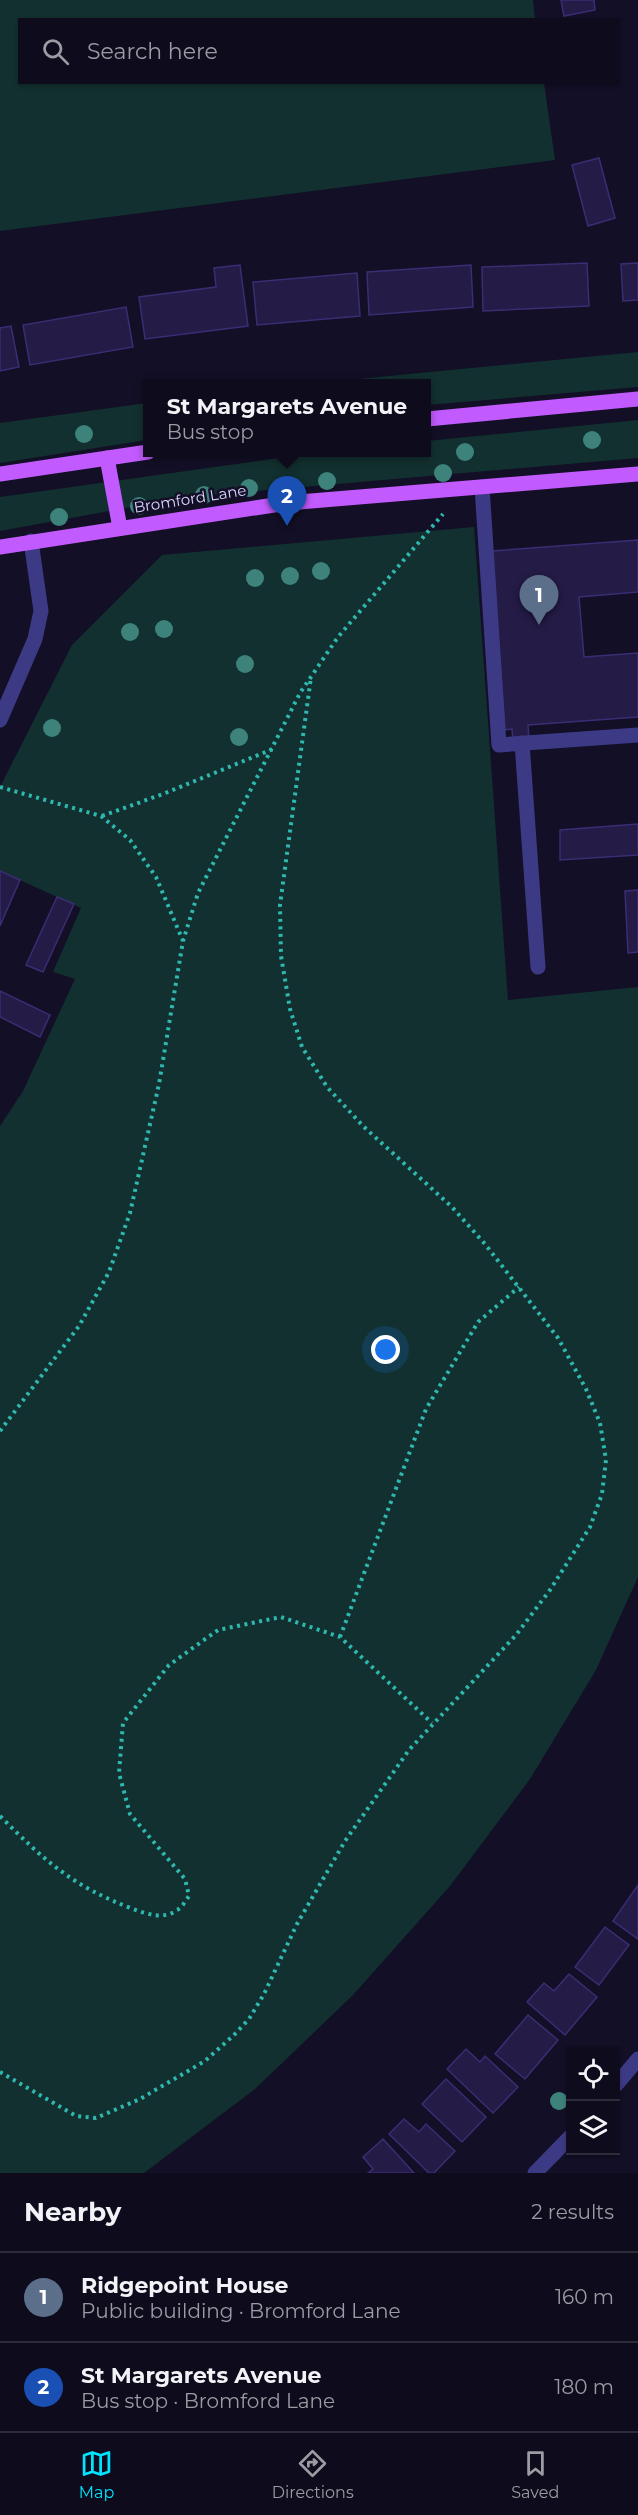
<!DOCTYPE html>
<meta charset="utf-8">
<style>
body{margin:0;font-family:Montserrat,sans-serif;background:#1c1929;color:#f1f3f6}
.controls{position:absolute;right:18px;bottom:18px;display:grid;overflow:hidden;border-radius:0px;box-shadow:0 2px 4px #0004}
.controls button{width:54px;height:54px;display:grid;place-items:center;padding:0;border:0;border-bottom:2px solid #2e2b3b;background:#0e0b1c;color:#f1f3f6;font:30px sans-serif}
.you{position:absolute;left:386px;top:1350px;width:21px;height:21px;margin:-15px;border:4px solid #fff;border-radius:50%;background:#1a73e8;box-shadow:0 0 0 9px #1a73e833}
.badge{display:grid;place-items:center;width:39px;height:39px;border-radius:50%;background:#00e5ff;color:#fff;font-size:20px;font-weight:700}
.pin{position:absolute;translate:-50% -50px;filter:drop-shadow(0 2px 3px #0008)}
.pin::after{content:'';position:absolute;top:32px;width:21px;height:18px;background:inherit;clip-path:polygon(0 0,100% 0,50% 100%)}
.popup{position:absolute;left:143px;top:379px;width:288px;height:78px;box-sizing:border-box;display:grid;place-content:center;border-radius:0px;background:#0e0b1c;filter:drop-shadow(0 2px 4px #0005);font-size:20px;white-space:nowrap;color:#9b9ba3}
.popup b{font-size:22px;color:#f1f3f6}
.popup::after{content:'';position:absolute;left:50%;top:100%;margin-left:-12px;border:12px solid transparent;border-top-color:#0e0b1c}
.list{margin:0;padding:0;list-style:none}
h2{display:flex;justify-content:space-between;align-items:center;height:78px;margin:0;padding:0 24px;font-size:26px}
h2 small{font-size:20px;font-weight:400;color:#9b9ba3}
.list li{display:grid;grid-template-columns:39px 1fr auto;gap:18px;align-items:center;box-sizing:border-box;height:90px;padding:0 24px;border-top:2px solid #2e2b3b}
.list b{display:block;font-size:22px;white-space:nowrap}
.list p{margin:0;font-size:20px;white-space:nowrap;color:#9b9ba3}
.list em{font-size:20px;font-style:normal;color:#9b9ba3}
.icon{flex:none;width:33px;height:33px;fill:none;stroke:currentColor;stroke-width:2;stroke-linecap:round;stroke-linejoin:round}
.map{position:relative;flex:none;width:638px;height:2173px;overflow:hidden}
.search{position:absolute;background:#0e0b1c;box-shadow:0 2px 4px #0004;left:18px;right:18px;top:18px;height:66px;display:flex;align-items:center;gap:15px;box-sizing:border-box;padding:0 21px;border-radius:0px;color:#9b9ba3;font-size:22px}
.sheet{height:258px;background:#0e0b1c}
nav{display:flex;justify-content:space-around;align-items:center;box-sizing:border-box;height:84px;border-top:2px solid #2e2b3b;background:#0e0b1c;font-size:16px;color:#9b9ba3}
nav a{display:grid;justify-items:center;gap:3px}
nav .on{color:#00e5ff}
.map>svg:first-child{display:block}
.green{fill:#12302f}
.building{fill:#241b47;stroke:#3b2d73;stroke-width:1.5}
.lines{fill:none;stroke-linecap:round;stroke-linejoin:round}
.path{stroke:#2fb8b0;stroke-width:4;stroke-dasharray:3 4.5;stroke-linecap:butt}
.service{stroke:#3d3a85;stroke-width:15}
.minor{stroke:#3d3a85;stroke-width:15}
.primary{stroke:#c25bff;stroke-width:15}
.tree{fill:#3d827b}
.labels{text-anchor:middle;stroke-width:5;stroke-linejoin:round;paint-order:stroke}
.street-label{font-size:15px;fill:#d9d4ff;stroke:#130f26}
</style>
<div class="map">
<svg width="638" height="2173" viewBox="0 0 638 2173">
<rect width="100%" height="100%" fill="#130f26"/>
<!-- green -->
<g class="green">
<polygon points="0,0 533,0 535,19 20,20 20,82 544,83 555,160 0,231"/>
<polygon points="638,352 638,387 427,405 427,384 317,383"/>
<polygon points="147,403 147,440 0,463 0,423"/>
<polygon points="638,420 638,458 186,497 0,531 0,497 314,453 427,452 427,441"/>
<polygon points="474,527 508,1000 638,987 638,1577 596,1670 530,1779 450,1886 353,1995 255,2089 144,2173 0,2173 0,1126 23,1091 75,979 53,972 81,908 0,871 0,787 72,645 162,555"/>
</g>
<!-- building -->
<g class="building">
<polygon points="561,0 594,0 595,10 564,16"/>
<polygon points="599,158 615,218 588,226 572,165"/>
<polygon points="587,263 589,306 483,311 482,267"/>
<polygon points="638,263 638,300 623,301 621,264"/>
<polygon points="240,265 248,326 145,339 139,297 216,287 214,268"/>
<polygon points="471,265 473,307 369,315 367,272"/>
<polygon points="357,273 360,316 257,325 253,282"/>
<polygon points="126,307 133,347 30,365 23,325"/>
<polygon points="11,326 19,367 0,371 0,328"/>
<polygon points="638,540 638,592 579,597 584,657 638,653 638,717 528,725 529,741 513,742 512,729 505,730 492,551"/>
<polygon points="638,824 638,855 560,860 560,830"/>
<polygon points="0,871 20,880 0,926"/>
<polygon points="638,890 638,952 628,953 625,891"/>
<polygon points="57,897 74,904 43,972 26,965"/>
<polygon points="0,991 50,1015 40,1037 0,1017"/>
<polygon points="638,1885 638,1939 613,1921"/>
<polygon points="605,1927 629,1945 599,1985 575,1967"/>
<polygon points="569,1974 597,1997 565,2035 527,2002 544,1983 554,1991"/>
<polygon points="528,2015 558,2040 525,2079 495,2054"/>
<polygon points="466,2049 480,2062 485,2056 518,2087 493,2113 447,2069"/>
<polygon points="446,2079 486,2117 462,2142 422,2104"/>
<polygon points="404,2119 419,2132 426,2124 455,2151 434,2173 429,2173 389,2134"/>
<polygon points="383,2139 414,2173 368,2173 373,2169 363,2157"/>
</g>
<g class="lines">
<!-- path -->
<g class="path">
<polyline points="0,787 101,816 130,840 156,877 183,941"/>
<polyline points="102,816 163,794 273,749"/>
<polyline points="0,1431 79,1326 109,1272 130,1213 159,1084 183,941 198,893 300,693 338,637 443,514"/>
<polyline points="340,1637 426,1409 478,1322 519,1287"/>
<path d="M0,1816C45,1861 72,1886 133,1909C147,1914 164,1920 177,1910C182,1908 186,1900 189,1896L185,1879L130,1814L119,1773L123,1723L169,1665L218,1630L281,1617L340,1637L432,1723"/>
<polyline points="0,2072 76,2116 96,2118 140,2099 205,2061 233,2036 249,2019 264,1994 297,1924 345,1841 409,1750 516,1635 550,1590 590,1527 602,1494 606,1460 600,1423 586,1389 558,1338 485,1244 452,1207 364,1127 327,1087 302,1047 290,1009 281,956 280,905 311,677"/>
</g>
<!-- service -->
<g class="service">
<polyline points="482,487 499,745 638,735"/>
<polyline points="522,743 538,967"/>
</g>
<!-- minor -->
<g class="minor">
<polyline points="0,720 35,639 41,611 31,541"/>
<polyline points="616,2085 638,2059"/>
<polyline points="535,2173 570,2137"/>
</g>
<!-- primary -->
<g class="primary">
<polyline points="427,419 638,399"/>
<polyline points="107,458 120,528"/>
<polyline points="0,474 148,452"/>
<polyline points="0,547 287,503 638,474"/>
</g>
</g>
<!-- trees -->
<g class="tree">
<circle cx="84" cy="434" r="9"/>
<circle cx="592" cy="440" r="9"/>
<circle cx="465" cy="452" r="9"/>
<circle cx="443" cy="473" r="9"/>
<circle cx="327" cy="481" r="9"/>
<circle cx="249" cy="488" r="9"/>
<circle cx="204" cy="495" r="9"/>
<circle cx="139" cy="506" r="9"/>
<circle cx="59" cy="517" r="9"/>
<circle cx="321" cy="571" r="9"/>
<circle cx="290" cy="576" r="9"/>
<circle cx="255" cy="578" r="9"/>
<circle cx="164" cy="629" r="9"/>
<circle cx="130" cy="632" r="9"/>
<circle cx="245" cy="664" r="9"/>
<circle cx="52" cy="728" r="9"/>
<circle cx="239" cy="737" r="9"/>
<circle cx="559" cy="2101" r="9"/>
</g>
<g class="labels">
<!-- street labels -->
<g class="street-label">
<text transform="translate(190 499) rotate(-9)" y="5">Bromford Lane</text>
</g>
</g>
</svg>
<div class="controls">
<button><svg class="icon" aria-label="locate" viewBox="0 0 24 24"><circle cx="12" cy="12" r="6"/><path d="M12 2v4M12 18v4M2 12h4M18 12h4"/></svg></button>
<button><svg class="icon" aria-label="layers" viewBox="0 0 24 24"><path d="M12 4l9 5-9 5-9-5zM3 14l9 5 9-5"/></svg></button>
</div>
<div class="you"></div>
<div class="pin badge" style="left:539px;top:625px;background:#5c6f8a">1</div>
<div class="pin badge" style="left:287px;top:526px;background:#1a4fb4">2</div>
<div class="popup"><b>St Margarets Avenue</b>Bus stop</div>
<div class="search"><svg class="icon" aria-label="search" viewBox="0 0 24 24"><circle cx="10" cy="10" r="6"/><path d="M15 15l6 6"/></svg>Search here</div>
</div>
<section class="sheet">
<h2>Nearby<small>2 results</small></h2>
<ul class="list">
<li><span class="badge" style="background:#5c6f8a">1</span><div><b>Ridgepoint House</b><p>Public building · Bromford Lane</p></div><em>160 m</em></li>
<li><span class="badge" style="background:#1a4fb4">2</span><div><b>St Margarets Avenue</b><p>Bus stop · Bromford Lane</p></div><em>180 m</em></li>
</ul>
</section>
<nav>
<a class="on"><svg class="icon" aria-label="map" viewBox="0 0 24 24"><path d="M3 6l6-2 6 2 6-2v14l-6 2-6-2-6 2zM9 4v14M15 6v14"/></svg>Map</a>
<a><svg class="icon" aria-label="directions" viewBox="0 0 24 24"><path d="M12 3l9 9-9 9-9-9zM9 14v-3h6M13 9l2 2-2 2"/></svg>Directions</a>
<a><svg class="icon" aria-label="saved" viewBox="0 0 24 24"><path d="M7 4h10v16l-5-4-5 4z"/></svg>Saved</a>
</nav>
